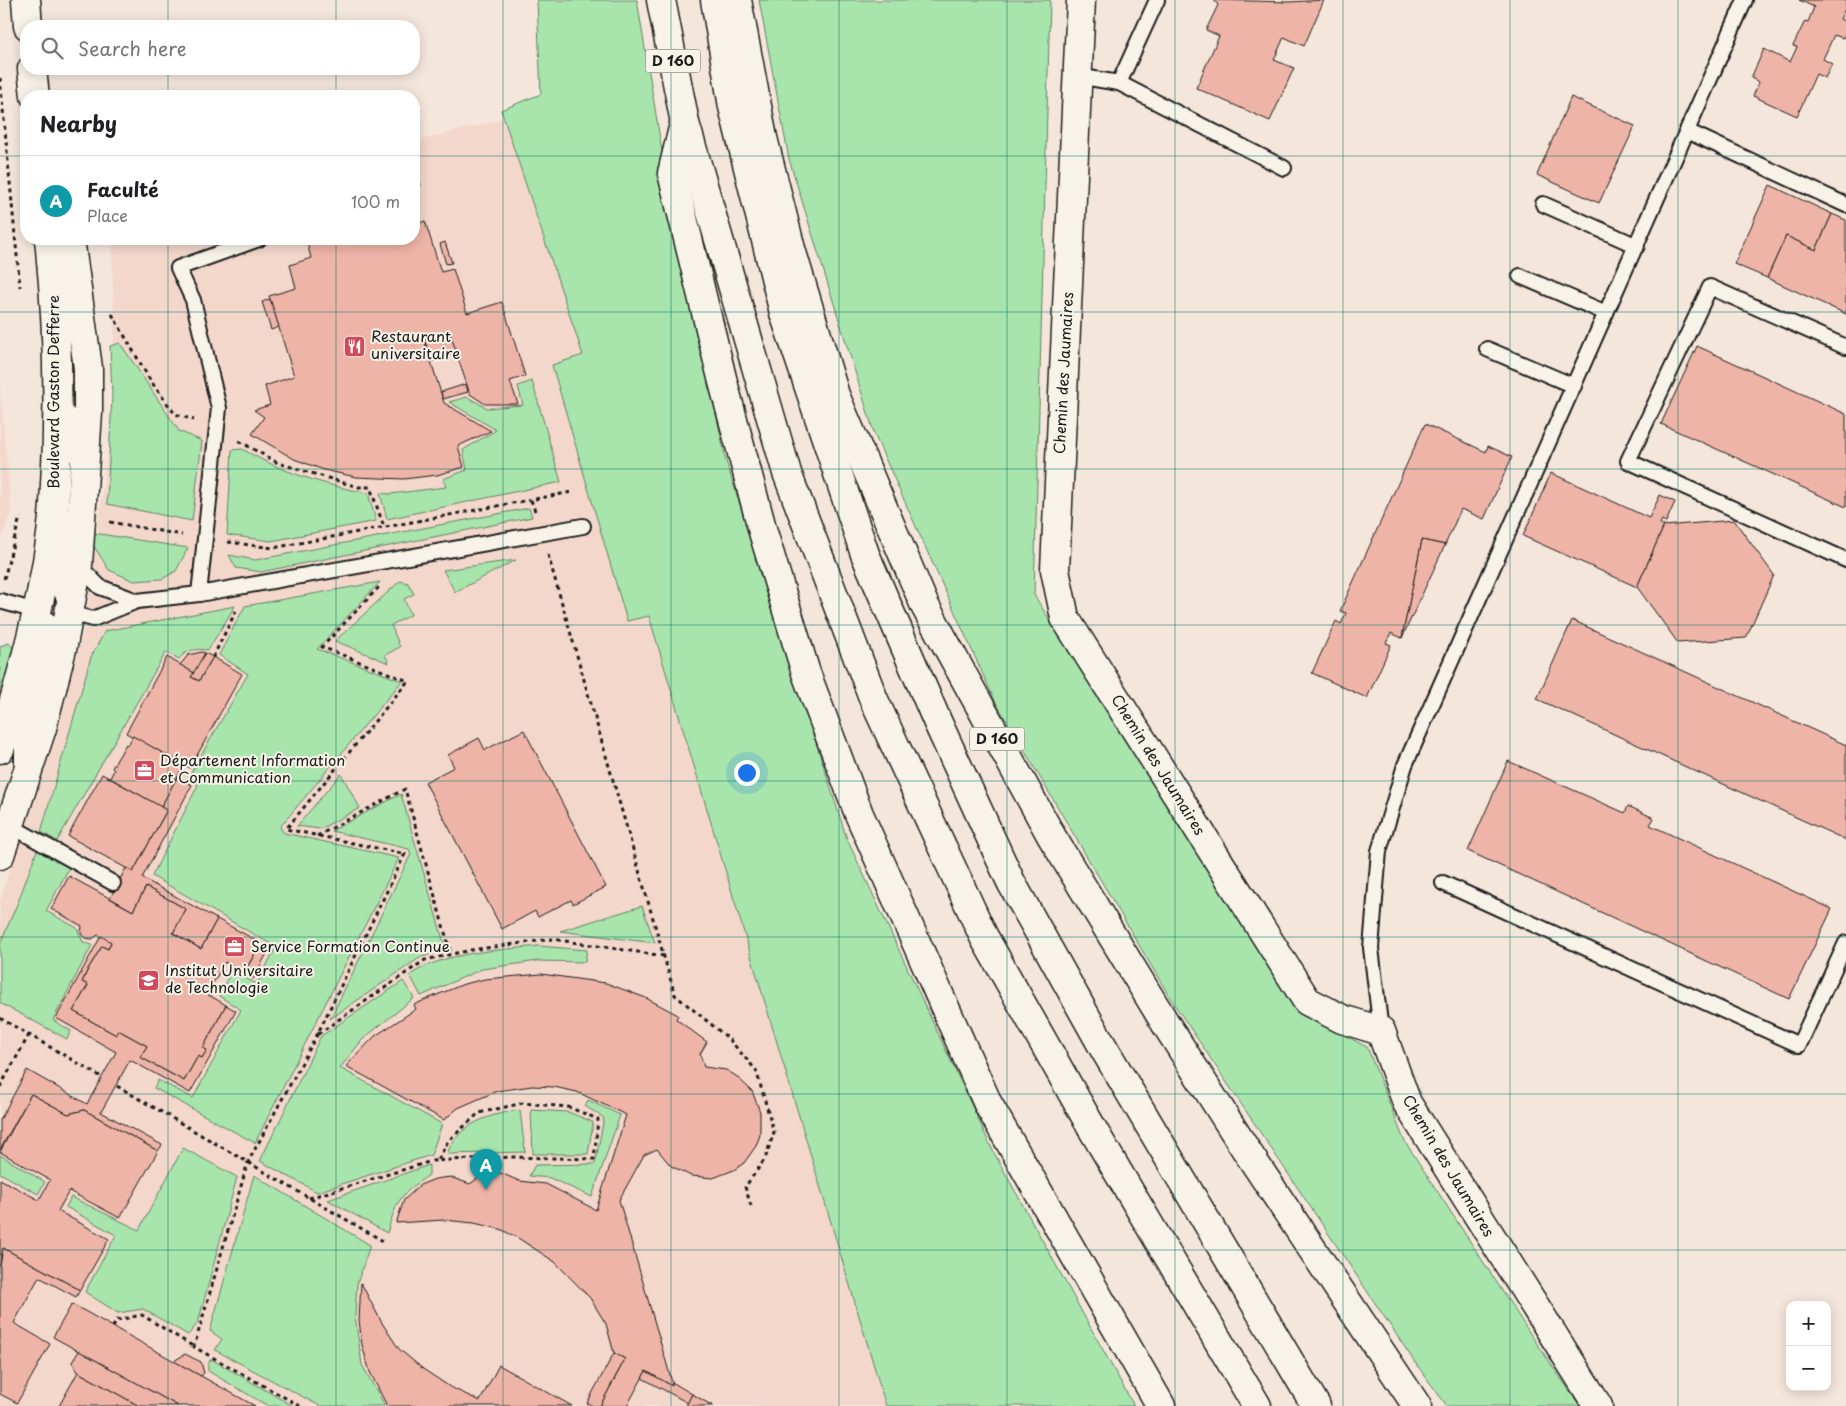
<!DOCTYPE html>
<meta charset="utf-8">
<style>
body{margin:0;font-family:"Playpen Sans",sans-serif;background:#f2f2f2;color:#202124}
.controls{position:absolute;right:15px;bottom:15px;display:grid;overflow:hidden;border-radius:10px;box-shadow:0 2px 12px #0003}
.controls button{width:45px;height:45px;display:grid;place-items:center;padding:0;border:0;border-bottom:1px solid #e0e0e0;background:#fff;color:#202124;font:25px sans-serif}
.you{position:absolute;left:746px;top:772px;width:18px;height:18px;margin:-12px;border:4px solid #fff;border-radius:50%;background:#1a73e8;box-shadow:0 0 0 8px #1a73e833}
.badge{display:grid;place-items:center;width:32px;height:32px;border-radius:50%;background:#2563eb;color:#fff;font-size:16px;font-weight:700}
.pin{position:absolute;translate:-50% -41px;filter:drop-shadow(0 1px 2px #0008)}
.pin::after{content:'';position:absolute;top:26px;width:18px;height:15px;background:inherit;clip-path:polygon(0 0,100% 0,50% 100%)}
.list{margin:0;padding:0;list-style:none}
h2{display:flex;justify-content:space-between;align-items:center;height:65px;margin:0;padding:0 20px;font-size:21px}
h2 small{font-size:16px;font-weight:400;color:#757577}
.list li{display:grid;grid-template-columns:32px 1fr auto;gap:15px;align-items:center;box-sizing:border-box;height:90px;padding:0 20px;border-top:1px solid #e0e0e0}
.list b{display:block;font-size:19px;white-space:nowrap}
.list p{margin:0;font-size:16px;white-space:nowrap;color:#757577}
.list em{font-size:16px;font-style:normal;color:#757577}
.icon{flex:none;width:28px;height:28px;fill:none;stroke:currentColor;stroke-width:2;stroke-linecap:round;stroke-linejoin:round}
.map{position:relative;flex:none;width:1846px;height:1406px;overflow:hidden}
.search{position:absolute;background:#fff;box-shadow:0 2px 12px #0003;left:20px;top:20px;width:400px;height:55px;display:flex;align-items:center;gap:12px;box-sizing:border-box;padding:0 18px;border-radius:20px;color:#757577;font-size:19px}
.panel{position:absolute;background:#fff;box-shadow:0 2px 12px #0003;left:20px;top:90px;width:400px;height:155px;border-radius:20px}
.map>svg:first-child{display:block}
.built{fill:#f3d7cb}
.green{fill:#a7e5ac;stroke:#628064}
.building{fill:#eeb4a7;stroke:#1c1c1c}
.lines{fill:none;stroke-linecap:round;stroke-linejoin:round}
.service-casing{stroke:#1c1c1c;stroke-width:18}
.minor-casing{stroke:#1c1c1c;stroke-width:31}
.secondary-casing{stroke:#1c1c1c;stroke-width:31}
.trunk-casing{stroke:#1c1c1c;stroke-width:31}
.path{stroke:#1c1c1c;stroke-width:3;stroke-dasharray:4 4;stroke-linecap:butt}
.service{stroke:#f7f3e8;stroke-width:14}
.minor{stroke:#f7f3e8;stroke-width:28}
.secondary{stroke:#f7f3e8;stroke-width:28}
.trunk{stroke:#f7f3e8;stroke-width:28}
.grid{fill:none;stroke:#0f766e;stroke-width:1;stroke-opacity:0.55}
.labels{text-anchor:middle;stroke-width:4;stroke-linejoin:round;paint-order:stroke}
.shield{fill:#f7f3e8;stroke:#5e5c59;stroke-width:1}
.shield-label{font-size:14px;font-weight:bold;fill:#1c1c1c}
.poi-label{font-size:15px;fill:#1c1c1c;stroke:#f7f3e8;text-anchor:start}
.street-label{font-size:15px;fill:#1c1c1c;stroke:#f7f3e8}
</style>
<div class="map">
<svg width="1846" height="1406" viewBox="0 0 1846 1406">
<rect width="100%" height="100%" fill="#f5e6db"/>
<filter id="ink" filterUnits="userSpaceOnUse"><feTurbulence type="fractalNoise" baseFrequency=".02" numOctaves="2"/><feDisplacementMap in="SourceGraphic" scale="10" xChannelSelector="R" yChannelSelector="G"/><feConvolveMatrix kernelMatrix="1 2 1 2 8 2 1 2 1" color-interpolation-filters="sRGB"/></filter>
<g filter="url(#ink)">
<!-- built -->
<g class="built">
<polygon points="572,101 1032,1406 0,1406 0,901 84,631 115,394 112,239 414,239 414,142"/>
<polygon points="0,385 11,511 0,543"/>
</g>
<!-- green -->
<g class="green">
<polygon points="537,0 637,0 661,145 726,461 847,839 993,1151 1134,1406 886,1406 649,616 627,621 552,365 583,355 501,110 541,94"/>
<polygon points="759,0 1050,0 1034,595 1188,839 1308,1016 1367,1047 1404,1140 1529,1332 1580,1406 1447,1406 1414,1361 1172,1001 995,701 875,436 789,159"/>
<polygon points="120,343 179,431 202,441 192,521 107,504 112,395 110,346"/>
<polygon points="532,381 561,482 387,519 380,493 390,494 446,487 443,479 467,470 463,450 496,430 449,402 467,397 487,408 523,405 518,386"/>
<path d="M242,449C282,472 323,485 368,493L376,521L271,541L227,535L232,450Z"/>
<polygon points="529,508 532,517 261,572 236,568 229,555 255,560"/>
<polygon points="94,533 188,548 176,571 162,579 134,581 109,570 92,543"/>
<polygon points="516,560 455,592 443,570"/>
<polygon points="400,581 408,583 414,594 404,599 411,615 391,625 400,647 385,655 389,663 335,641"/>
<polygon points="380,582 317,649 402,681 280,827 284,833 399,858 255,1143 154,1088 158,1080 193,1098 241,1010 219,996 231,971 257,984 276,947 152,876 198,785 188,778 248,674 219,655 245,606"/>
<path d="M235,606L208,650C195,649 187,649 179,659L166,652L57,841L41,832L91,657L105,631Z"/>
<polygon points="9,643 16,652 0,709 0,646"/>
<polygon points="341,774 360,808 320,829 297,826"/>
<polygon points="401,794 446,950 421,957 330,1019 411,854 409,849 331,831"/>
<polygon points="37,850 69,868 46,911 77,928 83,942 92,945 53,1020 71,1031 67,1039 0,1003 0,944 18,902"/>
<polygon points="642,906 655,943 560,931"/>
<path d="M538,946L587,950L585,962L538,961L482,969L421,996L410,975C446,951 496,951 538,946Z"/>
<polygon points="403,981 414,998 363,1039 340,1068 442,1124 431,1155 317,1192 260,1161 321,1036"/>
<polygon points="588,1100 620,1115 592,1197 550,1178 529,1176 535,1165 595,1164 604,1118 585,1106"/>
<path d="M520,1110L525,1152L447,1154C458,1123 491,1114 520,1110Z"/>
<polygon points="531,1110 568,1112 593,1122 588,1154 533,1154"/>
<polygon points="183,1148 237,1177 198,1323 188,1335 143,1309 118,1313 85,1292 116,1235 66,1207 71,1197 139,1230"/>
<polygon points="0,1155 45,1182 38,1194 0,1173"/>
<path d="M429,1165V1175C400,1195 397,1199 387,1233L328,1200Z"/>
<polygon points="254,1175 370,1245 357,1284 355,1316 362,1365 385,1406 320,1406 215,1350 222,1339 210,1331"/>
<polygon points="211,1359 293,1406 268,1406 208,1371 208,1364"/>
</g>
<!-- building -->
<g class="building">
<polygon points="1214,0 1289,2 1324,0 1304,46 1284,37 1274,60 1294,68 1270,121 1196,88 1219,36 1206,30 1218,5"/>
<polygon points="1799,0 1846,0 1846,7 1840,19 1846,22 1846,32 1843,38 1834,35 1823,59 1832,64 1825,78 1816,74 1797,116 1753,96 1759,82 1751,78 1764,49 1790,62 1797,47 1793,46 1805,21 1808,22 1814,7"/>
<polygon points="1571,97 1635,126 1599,203 1537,175"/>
<polygon points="414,164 421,185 414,187"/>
<polygon points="1770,185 1832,214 1816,250 1786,236 1767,278 1734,264"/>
<polygon points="1832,214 1846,220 1846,314 1767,278 1786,236 1816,250"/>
<polygon points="425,221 441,272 453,269 467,313 502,302 525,376 510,381 518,404 485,404 470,394 449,331 424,339 444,403 491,431 458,446 464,467 437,475 404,479 356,477 324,470 294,459 252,434 264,417 254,410 270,405 265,386 294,376 269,296 296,288 290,265 311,258 306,239 414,239 414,225"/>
<polygon points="445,242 452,263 446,264 440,244"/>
<polygon points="270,299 279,327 271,330 262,302"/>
<polygon points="449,331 457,353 432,361 424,339"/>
<polygon points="1697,346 1846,414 1846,507 1661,424"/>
<polygon points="466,384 468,392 443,399 441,392"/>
<polygon points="1425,424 1486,452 1488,446 1512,457 1484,519 1461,509 1445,545 1422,540 1402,638 1391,633 1386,643 1391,645 1367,698 1312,673 1336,621 1341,624 1346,613 1340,611"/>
<polygon points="1551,473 1649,518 1660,495 1675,502 1666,522 1662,520 1660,524 1664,526 1637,587 1523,536"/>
<polygon points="1734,520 1774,575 1746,638 1678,643 1637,587 1664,526"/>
<polygon points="1422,540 1445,545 1402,638"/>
<polygon points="1572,620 1846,745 1846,840 1537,699"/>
<polygon points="202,652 205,653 194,673 180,665 188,655"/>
<polygon points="205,653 213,657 199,681 191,677"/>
<polygon points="167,657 194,673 191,677 199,681 213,657 242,674 190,768 126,733"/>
<polygon points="524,730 606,887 573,904 571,900 538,917 535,911 502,929 425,782 454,767 448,755 479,738 485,750"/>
<polygon points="133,736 184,765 161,807 110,778 114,770 112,768 126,744 128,745"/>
<polygon points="1508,761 1625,813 1628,806 1654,818 1650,825 1832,909 1789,999 1468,851"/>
<polygon points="102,774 167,810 133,872 68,836"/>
<polygon points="177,777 192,785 142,878 217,919 201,949 173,933 186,909 146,887 133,911 110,898 126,868 133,872 167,810 161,807"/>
<polygon points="69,876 133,911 146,887 186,909 173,933 201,949 217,919 261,943 244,973 225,962 207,994 226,1005 203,1048 207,1050 202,1058 198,1056 184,1081 140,1057 147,1046 118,1030 116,1035 73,1011 88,985 82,982 88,969 102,946 108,949 111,942 98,935 92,939 85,938 81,934 82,926 51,909"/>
<polygon points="101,936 111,942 108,949 102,946 88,969 82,982 88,985 73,1011 116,1035 118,1030 147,1046 140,1057 184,1081 198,1056 202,1058 207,1050 203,1048 226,1005 236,1011 190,1093 130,1060 101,1112 162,1145 158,1151 84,1110 68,1114 31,1094 0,1150 0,1120 27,1070 87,1104 116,1052 56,1018"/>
<polygon points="261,943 270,948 253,979 244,973"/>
<polygon points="541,974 606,983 646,998 678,1015 676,1019 707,1042 700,1054 704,1067 726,1070 736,1076 752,1091 760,1112 760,1135 756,1146 744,1163 734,1170 713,1178 691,1176 671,1166 657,1149 644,1155 619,1200 672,1382 672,1386 646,1371 627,1406 600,1406 625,1359 614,1353 606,1324 590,1298 555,1262 518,1238 500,1229 474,1223 444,1220 396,1223 404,1200 420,1185 435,1179 450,1177 470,1184 481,1176 501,1173 519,1181 546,1184 596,1210 626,1115 577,1092 554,1087 532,1086 497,1091 458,1108 444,1120 346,1066 375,1036 416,1009 414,1005 427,999 464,984 485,979"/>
<polygon points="31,1094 68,1114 84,1110 158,1151 120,1218 69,1191 58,1211 109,1239 80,1290 3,1248 0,1266 0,1179 39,1200 50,1180 0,1152"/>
<polygon points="3,1248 80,1290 76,1297 39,1277 14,1323 50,1344 17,1403 0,1394 0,1266"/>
<polygon points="361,1283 382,1323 399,1349 423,1369 450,1387 480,1401 499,1365 572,1406 387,1406 370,1372 362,1345 359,1320"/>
<polygon points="72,1304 201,1376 255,1406 178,1406 53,1337"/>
<polygon points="79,1351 178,1406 139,1406 78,1372 72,1362"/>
<polygon points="614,1353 625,1359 600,1406 593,1406 587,1403"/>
<polygon points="185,1354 201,1362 204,1373 201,1376 174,1361"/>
<polygon points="646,1371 672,1386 672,1382 692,1394 688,1403 642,1378"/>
<polygon points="78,1372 139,1406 59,1406"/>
<polygon points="692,1394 713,1406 686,1406"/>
</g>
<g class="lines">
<defs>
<g id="service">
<polyline points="1077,76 1119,83 1284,168"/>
<polyline points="1119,83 1157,0"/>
<polyline points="1687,131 1846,205"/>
<polyline points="1543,204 1637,246"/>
<polyline points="1520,276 1606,313"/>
<polyline points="1846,347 1710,287 1628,461 1846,560"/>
<polyline points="1487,349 1574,386"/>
<polyline points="60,402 73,421 72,454"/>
<polyline points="69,516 57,583 70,613 93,619 137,601 199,594 583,526"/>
<polyline points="78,565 100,587 137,601"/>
<polyline points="199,594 219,408 193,300 178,268 259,239"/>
<polyline points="0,601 36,611 51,622 22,741 22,764"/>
<polyline points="11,826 113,883"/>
<polyline points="1443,883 1799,1045 1846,943"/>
<polyline points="1381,1031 1371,948 1379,851 1405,765 1745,0"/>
</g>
<polyline id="minor" points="1081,0 1055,570 1065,618 1307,1001 1342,1019 1381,1031 1407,1103 1598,1406"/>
<g id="secondary">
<polyline points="26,0 28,26"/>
<polyline points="32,69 35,96"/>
<path d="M0,749C22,674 49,581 54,504C60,416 58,326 49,239"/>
<polyline points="0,855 42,728 63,645 78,565 88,412 88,368 70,239"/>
</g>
<g id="trunk">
<polyline points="661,0 685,123 787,473 874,700 984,937 1096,1135 1257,1406"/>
<polyline points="715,0 733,107 784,313 865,554 938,723 1011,882 1103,1047 1316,1406"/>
<polyline points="737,0 763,138 791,249 835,395 925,606 1052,837 1167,1026 1248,1153 1417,1406"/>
<polyline points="684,124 672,173 723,382 763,532 806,673 859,814 988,1104 1161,1406"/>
</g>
</defs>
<!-- service casing -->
<use href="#service" class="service-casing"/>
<!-- minor casing -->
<use href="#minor" class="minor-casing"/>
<!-- secondary casing -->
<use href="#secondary" class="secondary-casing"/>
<!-- trunk casing -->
<use href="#trunk" class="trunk-casing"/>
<!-- path -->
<g class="path">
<polyline points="0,78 20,287"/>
<polyline points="112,314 150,380 175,414 194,420"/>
<polyline points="239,441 278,463 358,487 370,487 384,527"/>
<polyline points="531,500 535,511"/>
<polyline points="110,522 182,535"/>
<polyline points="228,542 273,548 572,492"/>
<polyline points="548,555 675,995 728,1038 756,1070 774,1132 765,1159 745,1187 752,1209"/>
<polyline points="4,579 20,517"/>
<polyline points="213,657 236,611"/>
<polyline points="317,836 405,789 451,954"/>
<polyline points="0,1018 100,1076"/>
<polyline points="318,1034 425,960 471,950 552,939 664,956"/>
<polyline points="117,1086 383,1241"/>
<polyline points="0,1087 29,1035"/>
<polyline points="309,1198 432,1161 511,1157 594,1159 598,1119 568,1107 523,1103 479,1113 448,1141 438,1160"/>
<polyline points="113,1327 117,1320 142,1315 194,1347"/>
<polyline points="300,1406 194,1347 248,1162 317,1035 405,854 286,829 408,681 322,647 379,587"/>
</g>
<!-- service -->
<use href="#service" class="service"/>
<!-- minor -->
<use href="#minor" class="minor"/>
<!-- secondary -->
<use href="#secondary" class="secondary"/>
<!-- trunk -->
<use href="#trunk" class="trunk"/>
</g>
</g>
<!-- grid -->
<path class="grid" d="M168,0V26M336,0V26M503,0V1406M671,0V1406M839,0V1406M1007,0V1406M1175,0V1406M1343,0V1406M1510,0V1406M1678,0V1406M168,69V96M336,69V96M0,156H26M414,156H1846M168,239V1406M336,239V1406M0,312H1846M0,469H1846M0,625H1846M0,781H1846M0,937H1846M0,1094H1846M0,1250H1846"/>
<!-- icons -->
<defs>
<symbol id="restaurant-square" viewBox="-11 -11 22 22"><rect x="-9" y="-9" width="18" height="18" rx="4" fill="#d1495b" stroke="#f7f3e8"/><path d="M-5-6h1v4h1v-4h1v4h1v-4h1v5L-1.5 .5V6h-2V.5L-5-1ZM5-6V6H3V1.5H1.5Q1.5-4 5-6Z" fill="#fff"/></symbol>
<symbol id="office-square" viewBox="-11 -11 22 22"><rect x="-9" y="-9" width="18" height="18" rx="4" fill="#d1495b" stroke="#f7f3e8"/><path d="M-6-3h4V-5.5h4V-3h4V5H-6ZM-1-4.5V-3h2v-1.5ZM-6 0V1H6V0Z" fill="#fff"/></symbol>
<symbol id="university-square" viewBox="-11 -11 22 22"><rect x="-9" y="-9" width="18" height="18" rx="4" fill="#d1495b" stroke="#f7f3e8"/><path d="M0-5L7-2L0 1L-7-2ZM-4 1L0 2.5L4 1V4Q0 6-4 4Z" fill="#fff"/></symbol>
</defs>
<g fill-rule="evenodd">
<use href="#restaurant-square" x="342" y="334" width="25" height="25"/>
<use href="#office-square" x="132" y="758" width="25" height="25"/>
<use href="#office-square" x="222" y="934" width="25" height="25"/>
<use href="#university-square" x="136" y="968" width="25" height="25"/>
</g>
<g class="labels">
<!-- shield labels -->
<g class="shield">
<rect x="645.5" y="49.5" width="55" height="23" rx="4"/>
<rect x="969.5" y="727.5" width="55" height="23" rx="4"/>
</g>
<g class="shield-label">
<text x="673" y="66">D 160</text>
<text x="997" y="744">D 160</text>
</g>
<!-- poi labels -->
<g class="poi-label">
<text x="371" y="342">Restaurant<tspan x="371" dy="17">universitaire</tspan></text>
<text x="160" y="766">Département Information<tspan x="160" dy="17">et Communication</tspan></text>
<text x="251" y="952">Service Formation Continue</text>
<text x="165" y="976">Institut Universitaire<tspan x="165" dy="17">de Technologie</tspan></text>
</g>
<!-- street labels -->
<g class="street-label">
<text transform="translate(1064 373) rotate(-87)" y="5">Chemin des Jaumaires</text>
<text transform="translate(54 392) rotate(-90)" y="5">Boulevard Gaston Defferre</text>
<text transform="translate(1158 765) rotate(58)" y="5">Chemin des Jaumaires</text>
<text transform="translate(1448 1166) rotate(59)" y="5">Chemin des Jaumaires</text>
</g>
</g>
</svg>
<div class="controls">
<button>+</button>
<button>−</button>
</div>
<div class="you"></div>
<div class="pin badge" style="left:486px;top:1190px;background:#0f9aa8">A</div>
<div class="search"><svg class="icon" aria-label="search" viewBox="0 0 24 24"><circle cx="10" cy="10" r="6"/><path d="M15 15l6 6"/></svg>Search here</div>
<section class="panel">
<h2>Nearby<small></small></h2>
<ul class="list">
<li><span class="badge" style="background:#0f9aa8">A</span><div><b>Faculté</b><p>Place</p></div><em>100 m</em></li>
</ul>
</section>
</div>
